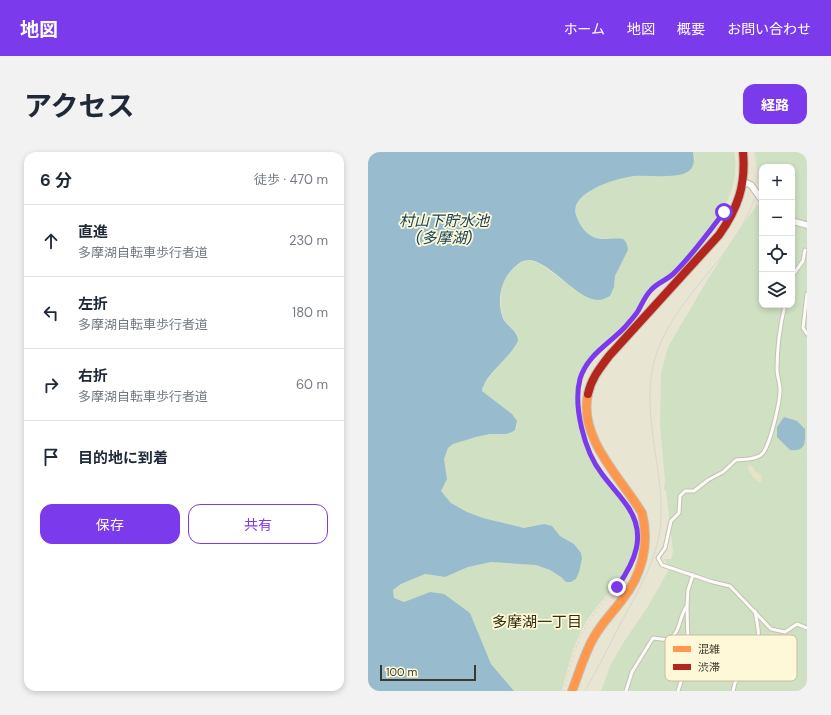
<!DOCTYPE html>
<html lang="ja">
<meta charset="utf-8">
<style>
body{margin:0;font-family:"DM Sans","Noto Sans JP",sans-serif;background:#f2f2f3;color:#1f2937}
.controls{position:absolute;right:12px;top:12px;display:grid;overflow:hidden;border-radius:8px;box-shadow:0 2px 6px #0003}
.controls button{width:36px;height:36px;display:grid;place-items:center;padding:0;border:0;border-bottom:1px solid #e0e1e3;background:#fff;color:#1f2937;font:20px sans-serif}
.scale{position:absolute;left:12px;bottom:10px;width:96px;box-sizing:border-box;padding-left:4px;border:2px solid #3b392c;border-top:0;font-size:11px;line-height:14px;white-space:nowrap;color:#3b392c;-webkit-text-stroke:3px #fef8d8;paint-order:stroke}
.stop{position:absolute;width:12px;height:12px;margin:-9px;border:3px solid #7c3aed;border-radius:50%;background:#fff}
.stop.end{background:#7c3aed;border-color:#fff;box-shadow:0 1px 4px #0008}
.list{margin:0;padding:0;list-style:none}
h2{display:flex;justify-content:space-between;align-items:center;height:52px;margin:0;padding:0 16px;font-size:17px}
h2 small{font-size:13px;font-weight:400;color:#747a83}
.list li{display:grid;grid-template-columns:26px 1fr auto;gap:12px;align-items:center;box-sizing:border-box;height:72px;padding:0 16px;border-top:1px solid #e0e1e3}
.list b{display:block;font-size:15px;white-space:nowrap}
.list p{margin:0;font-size:13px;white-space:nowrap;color:#747a83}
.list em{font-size:13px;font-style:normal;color:#747a83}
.actions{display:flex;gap:8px;padding:12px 16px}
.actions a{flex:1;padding:9px 0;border:1px solid #7c3aed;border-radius:12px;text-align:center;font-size:14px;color:#7c3aed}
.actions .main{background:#7c3aed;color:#fff}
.icon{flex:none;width:22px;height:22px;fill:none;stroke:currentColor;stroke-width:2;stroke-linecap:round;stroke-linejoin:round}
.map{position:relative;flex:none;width:439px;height:539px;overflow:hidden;border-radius:12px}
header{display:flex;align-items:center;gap:24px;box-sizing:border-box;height:56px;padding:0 20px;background:#7c3aed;color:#fff}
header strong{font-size:19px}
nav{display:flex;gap:22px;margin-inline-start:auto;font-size:14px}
.intro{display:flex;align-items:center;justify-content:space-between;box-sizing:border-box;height:96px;padding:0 24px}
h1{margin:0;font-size:28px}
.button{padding:10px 18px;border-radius:12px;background:#7c3aed;color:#fff;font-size:14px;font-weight:700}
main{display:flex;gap:24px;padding:0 24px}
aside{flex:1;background:#fff;border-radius:12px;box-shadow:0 2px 6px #0003}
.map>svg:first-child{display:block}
.green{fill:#cfe1c2}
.sand{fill:#eae2c6}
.water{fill:#98bccd}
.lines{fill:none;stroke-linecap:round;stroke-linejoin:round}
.lane-casing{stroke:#c4c1b3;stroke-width:5}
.street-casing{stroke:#c4c1b3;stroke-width:8}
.slow-casing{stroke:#c4c1b3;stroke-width:10}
.jam-casing{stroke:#c4c1b3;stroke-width:10}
.path{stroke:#d5d4cf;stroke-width:1;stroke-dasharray:2 3;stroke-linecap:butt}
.lane{stroke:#fcfbf8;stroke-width:3}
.street{stroke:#fcfbf8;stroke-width:5.5}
.slow{stroke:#ff974d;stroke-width:8}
.jam{stroke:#b3261e;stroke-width:8}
.tram{stroke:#d7d7d1;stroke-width:1}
.route{stroke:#7c3aed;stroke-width:5}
.labels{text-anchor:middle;stroke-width:3.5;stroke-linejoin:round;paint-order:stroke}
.water-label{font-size:15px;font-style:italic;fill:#18425a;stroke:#fef8d8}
.neighbourhood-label{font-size:15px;fill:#322c12;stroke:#fef8d8}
.key{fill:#fef8d8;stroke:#c4bfa4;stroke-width:1}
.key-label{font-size:11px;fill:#3b392c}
</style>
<header>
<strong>地図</strong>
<nav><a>ホーム</a><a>地図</a><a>概要</a><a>お問い合わせ</a></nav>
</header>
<div class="intro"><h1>アクセス</h1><a class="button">経路</a></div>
<main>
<aside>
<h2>6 分<small>徒歩 · 470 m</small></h2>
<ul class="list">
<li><svg class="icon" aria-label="ahead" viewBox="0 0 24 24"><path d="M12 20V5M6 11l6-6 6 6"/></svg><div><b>直進</b><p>多摩湖自転車歩行者道</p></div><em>230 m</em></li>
<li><svg class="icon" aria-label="left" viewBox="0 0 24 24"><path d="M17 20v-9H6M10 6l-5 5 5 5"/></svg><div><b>左折</b><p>多摩湖自転車歩行者道</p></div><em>180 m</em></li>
<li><svg class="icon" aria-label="right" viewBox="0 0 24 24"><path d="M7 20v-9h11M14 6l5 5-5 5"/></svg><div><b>右折</b><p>多摩湖自転車歩行者道</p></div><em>60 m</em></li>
<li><svg class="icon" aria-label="arrive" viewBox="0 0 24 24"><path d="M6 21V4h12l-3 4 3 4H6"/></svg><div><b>目的地に到着</b></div></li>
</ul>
<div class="actions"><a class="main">保存</a><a>共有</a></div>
</aside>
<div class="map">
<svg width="439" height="539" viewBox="0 0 439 539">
<rect width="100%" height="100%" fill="#e9e5d3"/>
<!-- green -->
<g class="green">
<path d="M325,0H366C373,36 353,62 332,88C323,99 314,110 304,119C297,126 288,129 281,136C272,145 270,159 261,168C245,183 224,196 215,216C201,245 211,291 228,317C241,338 268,356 268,384C268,420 235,442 218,470C205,491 200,516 194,539H146L123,512L102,461L62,440L36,450L26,447L25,438L33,432L57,422L77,425L100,415L123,410L168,413L182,418L193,425L198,430L208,427L214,407L206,392L192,384L184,374L176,372L156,376L115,366L99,360L83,351L73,339L79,327L76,307L80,296L85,292L108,285L122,282L141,281L147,278L149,273L144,262L114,239L115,232L118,229L148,193L149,182L138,171L134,163L133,155V139L134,132L139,121L156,109L160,108L171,111L201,133L246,135L247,124L260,98C252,94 245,90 237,88C230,85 223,86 218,81C213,77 211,70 209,65C201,41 240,30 257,25C274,21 296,25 315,21L327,7Z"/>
<polygon points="388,0 439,0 439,539 233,539 242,514 255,491 279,456 300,419 301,415 296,407 303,407 305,400 298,338 296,338 297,328 292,273 293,221 300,195 340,127 369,81 394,46 394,153 424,153 424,15 394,15 394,28 390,18"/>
</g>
<!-- sand -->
<path class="sand" d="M381,314H384L387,319L394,324L393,330H390C386,326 382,322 380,316Z"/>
<!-- water -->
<g class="water">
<path d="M0,0H325C327,11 326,18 315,22C299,26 281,23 266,24C249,26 201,40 208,63C213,77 221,87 236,87C243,87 249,86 255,87C259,90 259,93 260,98L247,124L246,135L242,144C238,146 234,148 230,148C210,148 182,110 162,108C156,108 152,110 148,114C133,125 129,147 134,164C137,174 150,178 150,189C142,206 116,223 114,239L144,262L149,269L147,278L144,280L138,282H122L108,285L85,292L80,296L76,307L79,327L73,339L83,351L99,360L115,366L156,376L176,372L184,374L192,384L206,392L213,401L214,407L211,420L208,427L203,430H198L193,425L182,418L168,413L123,410L100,415L77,425L57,422L33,432L25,438L26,446L36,450L62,440L76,442L102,461L123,512L146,539H0Z"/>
<path d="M416,265L429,269L437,277C437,289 439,300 422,298L409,285V275Z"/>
</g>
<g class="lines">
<defs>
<g id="lane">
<polyline points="424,124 435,109 437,98"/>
<polyline points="439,142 435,176 439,182"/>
<path d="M417,153C412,174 409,195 409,217C409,224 412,231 412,238C412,250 402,294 394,302C388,308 376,307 368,308L355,320L340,328L326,339H317L312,344L311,361L303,369L297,396L290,406L294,413L345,430L362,434L403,477L417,480L429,472L439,476"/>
<path d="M258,539L264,520L285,486L301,488C314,478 310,466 319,454"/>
<polyline points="310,539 318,514 320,492 319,454 320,438 325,423"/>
<path d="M365,539L367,531L376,517V508C396,490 391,483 387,459"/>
</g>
<g id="street">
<polyline points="376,30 383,33 394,48"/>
<polyline points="424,69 439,73"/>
</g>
<path id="slow" d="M204,539C211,521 216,502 226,485C234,471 245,460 254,448C274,423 282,392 274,361C253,326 210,286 220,242"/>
<path id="jam" d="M220,242C223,227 232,216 241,204L351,83C370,56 378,33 375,0"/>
</defs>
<!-- lane casing -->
<use href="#lane" class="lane-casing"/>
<!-- street casing -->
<use href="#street" class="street-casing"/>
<!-- slow casing -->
<use href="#slow" class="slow-casing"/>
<!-- jam casing -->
<use href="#jam" class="jam-casing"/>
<!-- path -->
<g class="path">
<polyline points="398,15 402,0"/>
<polyline points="434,65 435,54 439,45"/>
<polyline points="435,79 436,93"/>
<polyline points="318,107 336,86 358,56"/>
<path d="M210,250C207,209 233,200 257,175C262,169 267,164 271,158C274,151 276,145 282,139C288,132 297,129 304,123"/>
<path d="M218,288C221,300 226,310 232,320C246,341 265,353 270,380"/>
<polyline points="439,310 437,315 439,319"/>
<path d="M196,539C202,515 207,490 221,469C239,441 262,427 269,391"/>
</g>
<!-- lane -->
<use href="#lane" class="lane"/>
<!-- street -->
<use href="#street" class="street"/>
<!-- slow -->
<use href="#slow" class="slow"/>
<!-- jam -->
<use href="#jam" class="jam"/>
<!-- tram -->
<g class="tram">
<polyline points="387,0 390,22 389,31"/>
<path d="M217,539C230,516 242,492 254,469C271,437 292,403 293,365C295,312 272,259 287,206C306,144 365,108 386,48"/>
</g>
</g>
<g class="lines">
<!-- route -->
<path class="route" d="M249,435C267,410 279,383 260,355C252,343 242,333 234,322C216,299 205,254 212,227C219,203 241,192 257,175C261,170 267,164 270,159C274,152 277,144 283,138C290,130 300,128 307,120C325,102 341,80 356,60"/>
</g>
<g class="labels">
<!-- water labels -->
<g class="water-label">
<text x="76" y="74">村山下貯水池<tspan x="76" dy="17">(多摩湖)</tspan></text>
</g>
<!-- neighbourhood labels -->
<g class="neighbourhood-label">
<text x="169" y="475">多摩湖一丁目</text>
</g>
</g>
<!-- legend -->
<rect x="297" y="483" width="132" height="46" rx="6" class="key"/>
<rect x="305" y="494" width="18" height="6" fill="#ff974d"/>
<rect x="305" y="512" width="18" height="6" fill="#b3261e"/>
<g class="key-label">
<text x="330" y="501">混雑</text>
<text x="330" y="519">渋滞</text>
</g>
</svg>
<div class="controls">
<button>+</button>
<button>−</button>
<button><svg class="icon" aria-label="locate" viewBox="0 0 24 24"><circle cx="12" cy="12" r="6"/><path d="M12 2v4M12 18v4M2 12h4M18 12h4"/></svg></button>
<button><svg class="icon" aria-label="layers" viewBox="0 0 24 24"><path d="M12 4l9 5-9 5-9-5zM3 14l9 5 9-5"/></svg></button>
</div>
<div class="scale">100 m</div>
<div class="stop" style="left:356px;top:60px"></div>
<div class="stop end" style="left:249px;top:435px"></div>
</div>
</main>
